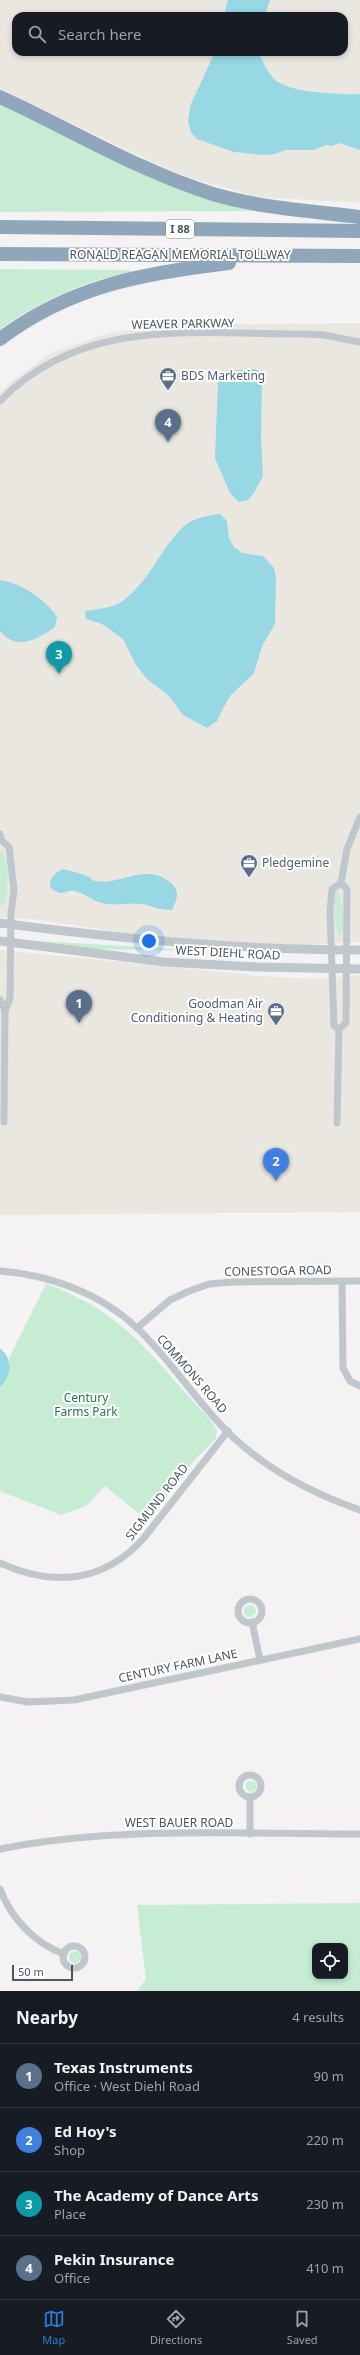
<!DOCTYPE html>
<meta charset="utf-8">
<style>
body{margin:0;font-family:"Noto Sans",sans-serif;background:#20242c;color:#f1f3f6}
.controls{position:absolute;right:12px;bottom:12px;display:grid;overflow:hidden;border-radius:8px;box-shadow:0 2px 6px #0003}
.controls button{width:36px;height:36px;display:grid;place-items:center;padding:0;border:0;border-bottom:1px solid #363941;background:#171b24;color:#f1f3f6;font:20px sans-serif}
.scale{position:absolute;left:12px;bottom:10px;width:61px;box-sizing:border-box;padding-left:4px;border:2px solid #4b565e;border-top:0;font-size:11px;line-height:14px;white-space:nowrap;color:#4b565e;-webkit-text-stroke:3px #fff;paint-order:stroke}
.you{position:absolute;left:149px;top:941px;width:14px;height:14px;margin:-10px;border:3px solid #fff;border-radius:50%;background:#1a73e8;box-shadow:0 0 0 6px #1a73e833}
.badge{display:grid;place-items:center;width:26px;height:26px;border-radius:50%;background:#2c7cd4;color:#fff;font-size:13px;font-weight:700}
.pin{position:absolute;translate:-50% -33px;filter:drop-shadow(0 1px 2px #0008)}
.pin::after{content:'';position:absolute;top:21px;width:14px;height:12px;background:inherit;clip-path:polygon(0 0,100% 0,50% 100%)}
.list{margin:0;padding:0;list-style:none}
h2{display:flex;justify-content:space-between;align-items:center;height:52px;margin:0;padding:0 16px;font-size:17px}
h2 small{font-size:13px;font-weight:400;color:#9ea1a6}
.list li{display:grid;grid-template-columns:26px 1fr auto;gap:12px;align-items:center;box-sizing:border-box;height:64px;padding:0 16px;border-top:1px solid #363941}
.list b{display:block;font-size:15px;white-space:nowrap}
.list p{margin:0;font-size:13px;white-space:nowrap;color:#9ea1a6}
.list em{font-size:13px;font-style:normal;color:#9ea1a6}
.icon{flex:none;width:22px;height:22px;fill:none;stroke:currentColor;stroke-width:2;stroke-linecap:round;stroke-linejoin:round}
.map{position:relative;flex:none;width:360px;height:1991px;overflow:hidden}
.search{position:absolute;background:#171b24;box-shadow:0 2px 6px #0003;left:12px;right:12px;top:12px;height:44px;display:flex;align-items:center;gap:10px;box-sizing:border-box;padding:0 14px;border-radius:12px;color:#9ea1a6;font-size:15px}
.sheet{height:308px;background:#171b24}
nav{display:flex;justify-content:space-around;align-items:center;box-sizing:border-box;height:56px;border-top:1px solid #363941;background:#171b24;font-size:11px;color:#9ea1a6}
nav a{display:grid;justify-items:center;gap:2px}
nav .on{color:#2c7cd4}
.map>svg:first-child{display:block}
.commercial{fill:#e9e7e0;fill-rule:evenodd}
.green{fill:#c6ecd3;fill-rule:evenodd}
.water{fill:#98d8e5}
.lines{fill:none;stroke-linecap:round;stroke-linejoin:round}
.minor{stroke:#bfc7cd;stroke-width:7}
.tertiary{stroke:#bfc7cd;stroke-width:9}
.motorway{stroke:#8fa6bb;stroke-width:14}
.labels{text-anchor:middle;stroke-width:4;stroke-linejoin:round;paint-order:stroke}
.shield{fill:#fff;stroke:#81898e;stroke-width:1}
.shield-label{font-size:11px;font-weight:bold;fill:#4b565e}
.street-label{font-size:12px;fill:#4b565e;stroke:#fff}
.service-label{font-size:12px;fill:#4e5e75;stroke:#fff;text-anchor:start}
.park-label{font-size:12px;fill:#217a4a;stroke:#fff}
</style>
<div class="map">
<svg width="360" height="1991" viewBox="0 0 360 1991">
<rect width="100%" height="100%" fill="#f4f2f2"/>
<!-- commercial -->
<g class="commercial">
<path d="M0,0H360V203L261,197L195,180L159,165L0,89ZM16,16H344V52H16Z"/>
<polygon points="360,323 360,942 309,945 240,944 152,937 40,920 0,917 0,393 13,380 53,352 113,332 176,325"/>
<polygon points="0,950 260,976 312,979 360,975 360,1212 0,1215"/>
</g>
<!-- green -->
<g class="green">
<polygon points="0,105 143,174 264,211 0,212"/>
<path d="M0,269L130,270L132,272C83,281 40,301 0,329Z"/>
<path d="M2,852C11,861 7,891 5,903L2,907L0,904V853Z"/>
<path d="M335,891H338C342,901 348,929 339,936L335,922Z"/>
<polygon points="36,941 213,951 88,949 36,942"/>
<path d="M46,1284C111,1308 137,1337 181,1388C193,1402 208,1415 217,1430L216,1438L192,1463L148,1521L105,1486L86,1506L61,1515L0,1491V1387L8,1375L9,1358Z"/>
<circle cx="250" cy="1611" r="6"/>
<circle cx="251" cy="1786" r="5.5"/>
<path d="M360,1903V1991H137L146,1979L137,1905ZM315,1946H345V1976H315Z"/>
<circle cx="75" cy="1957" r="6"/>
</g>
<!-- water -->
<g class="water">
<polygon points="228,0 270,0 265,16 224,16"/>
<path d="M215,52H258C263,61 267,72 274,79C288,93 341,95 360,94V150L339,143L332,146L326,145L314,150H285L276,154L263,155L234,152L197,139L192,134L188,122L190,106Z"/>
<polygon points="254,369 259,371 262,377 261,438 263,476 254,493 248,500 239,502 230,493 215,458 218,379 226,371"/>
<path d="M220,514L227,521L229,538L234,547L242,553L263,556L274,568L276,578L275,624L262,646L254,673L229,697L217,721L207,728L183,715L168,695L147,679L136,665L123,639L102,624L86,619L85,614L86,611C97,609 112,608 121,602C149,583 160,549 183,527C193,518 208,515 220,514Z"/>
<path d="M0,580C21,583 45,599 57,617L55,627C38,639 17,652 0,631Z"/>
<path d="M63,869C71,871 80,873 87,876C90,877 92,880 95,881C120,886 144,862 170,882C181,891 177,899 172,910C158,910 153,906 141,904C127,902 113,907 98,902C91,899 85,894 78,892C65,887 65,900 50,887C50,877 55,873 63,869Z"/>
<path d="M0,1348C13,1359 12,1376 0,1387Z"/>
</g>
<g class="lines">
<!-- minor -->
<g class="minor">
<path d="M0,401C83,316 195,334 303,334L324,335L360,342"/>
<polyline points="0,834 1,840 9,847 14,890 11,913 10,999 5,1010"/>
<polyline points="341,883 347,849 360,817"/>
<polyline points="0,1000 5,1010 4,1122"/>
<polyline points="339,1029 334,1026 330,911 332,889 341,883"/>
<polyline points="337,1123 339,1029 346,1023 347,889 341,883"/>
<path d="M0,1271C50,1275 100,1293 137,1328C173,1362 198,1405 235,1439C271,1472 314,1494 360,1510"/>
<polyline points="342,1281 343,1368 350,1381 360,1386"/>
<polyline points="137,1328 170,1300 187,1292 209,1284 233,1282 360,1281"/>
<path d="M0,1563C52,1587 103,1583 143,1539L228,1431"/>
<circle cx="250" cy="1611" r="12"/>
<polyline points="252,1622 260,1660"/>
<polyline points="0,1697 28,1702 74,1700 360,1639"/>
<circle cx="250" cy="1786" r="11"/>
<polyline points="250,1797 250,1834"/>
<path d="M0,1849C118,1826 240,1834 360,1834"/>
<path d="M0,1889C11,1918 34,1943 64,1954"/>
<circle cx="74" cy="1957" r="11"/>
</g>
<!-- tertiary -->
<g class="tertiary">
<path d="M0,923C120,939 239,950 360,950"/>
<polyline points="0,941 164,962 257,967 360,969"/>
</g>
<!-- motorway -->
<g class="motorway">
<path d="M0,97C70,129 139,171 213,194C260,208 312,211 360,217"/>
<polyline points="0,227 360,231"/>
<polyline points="0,254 360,256"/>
<path d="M0,339C70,286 144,273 229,263"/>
</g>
</g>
<!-- icons -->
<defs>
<symbol id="office-pin" viewBox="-11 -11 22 30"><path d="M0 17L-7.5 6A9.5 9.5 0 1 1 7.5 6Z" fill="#5c6f8a" stroke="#fff"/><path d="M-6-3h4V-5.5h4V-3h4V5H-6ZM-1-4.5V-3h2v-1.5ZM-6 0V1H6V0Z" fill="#fff"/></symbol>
</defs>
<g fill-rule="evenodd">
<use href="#office-pin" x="158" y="366" width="20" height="27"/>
<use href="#office-pin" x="239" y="853" width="20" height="27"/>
<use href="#office-pin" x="266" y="1001" width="20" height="27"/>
</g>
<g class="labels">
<!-- shield labels -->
<rect class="shield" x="166" y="220" width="28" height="18" rx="3"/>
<g class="shield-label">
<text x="180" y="233">I 88</text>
</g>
<!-- street labels -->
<g class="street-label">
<text x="180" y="259">RONALD REAGAN MEMORIAL TOLLWAY</text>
<text transform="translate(183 324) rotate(-1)" y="4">WEAVER PARKWAY</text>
<text transform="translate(228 953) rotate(3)" y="4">WEST DIEHL ROAD</text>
<text transform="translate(278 1271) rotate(-1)" y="4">CONESTOGA ROAD</text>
<text transform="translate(192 1374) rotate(49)" y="4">COMMONS ROAD</text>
<text transform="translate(157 1502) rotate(-52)" y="4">SIGMUND ROAD</text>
<text transform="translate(178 1666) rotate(-12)" y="4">CENTURY FARM LANE</text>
<text x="179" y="1827">WEST BAUER ROAD</text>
</g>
<!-- service labels -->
<g class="service-label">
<text x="181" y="380">BDS Marketing</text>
<text x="262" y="867">Pledgemine</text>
<text x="263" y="1008" text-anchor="end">Goodman Air<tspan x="263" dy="14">Conditioning &amp; Heating</tspan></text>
</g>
<!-- park labels -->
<g class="park-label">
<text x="86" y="1402">Century<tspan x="86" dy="14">Farms Park</tspan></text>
</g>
</g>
</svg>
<div class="controls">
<button><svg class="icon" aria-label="locate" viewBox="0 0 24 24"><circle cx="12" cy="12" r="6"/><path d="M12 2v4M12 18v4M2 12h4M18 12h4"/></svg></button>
</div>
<div class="scale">50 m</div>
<div class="you"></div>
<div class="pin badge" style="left:79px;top:1023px;background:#5c6f8a">1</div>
<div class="pin badge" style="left:276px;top:1181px;background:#3f7fe0">2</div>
<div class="pin badge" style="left:59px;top:674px;background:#0f9aa8">3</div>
<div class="pin badge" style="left:168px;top:442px;background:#5c6f8a">4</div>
<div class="search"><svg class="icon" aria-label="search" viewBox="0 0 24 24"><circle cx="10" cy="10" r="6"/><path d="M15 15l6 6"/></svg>Search here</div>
</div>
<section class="sheet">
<h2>Nearby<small>4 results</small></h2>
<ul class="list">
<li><span class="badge" style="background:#5c6f8a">1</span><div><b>Texas Instruments</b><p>Office · West Diehl Road</p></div><em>90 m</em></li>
<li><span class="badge" style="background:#3f7fe0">2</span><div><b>Ed Hoy's</b><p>Shop</p></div><em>220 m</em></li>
<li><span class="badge" style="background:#0f9aa8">3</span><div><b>The Academy of Dance Arts</b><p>Place</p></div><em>230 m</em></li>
<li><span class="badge" style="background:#5c6f8a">4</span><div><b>Pekin Insurance</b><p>Office</p></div><em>410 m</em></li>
</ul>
</section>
<nav>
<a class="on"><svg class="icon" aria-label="map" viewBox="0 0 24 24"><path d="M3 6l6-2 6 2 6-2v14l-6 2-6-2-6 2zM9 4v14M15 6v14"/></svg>Map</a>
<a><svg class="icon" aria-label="directions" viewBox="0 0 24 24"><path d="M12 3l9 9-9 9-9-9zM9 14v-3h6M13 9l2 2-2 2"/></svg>Directions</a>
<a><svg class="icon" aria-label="saved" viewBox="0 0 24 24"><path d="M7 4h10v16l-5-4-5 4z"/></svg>Saved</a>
</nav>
